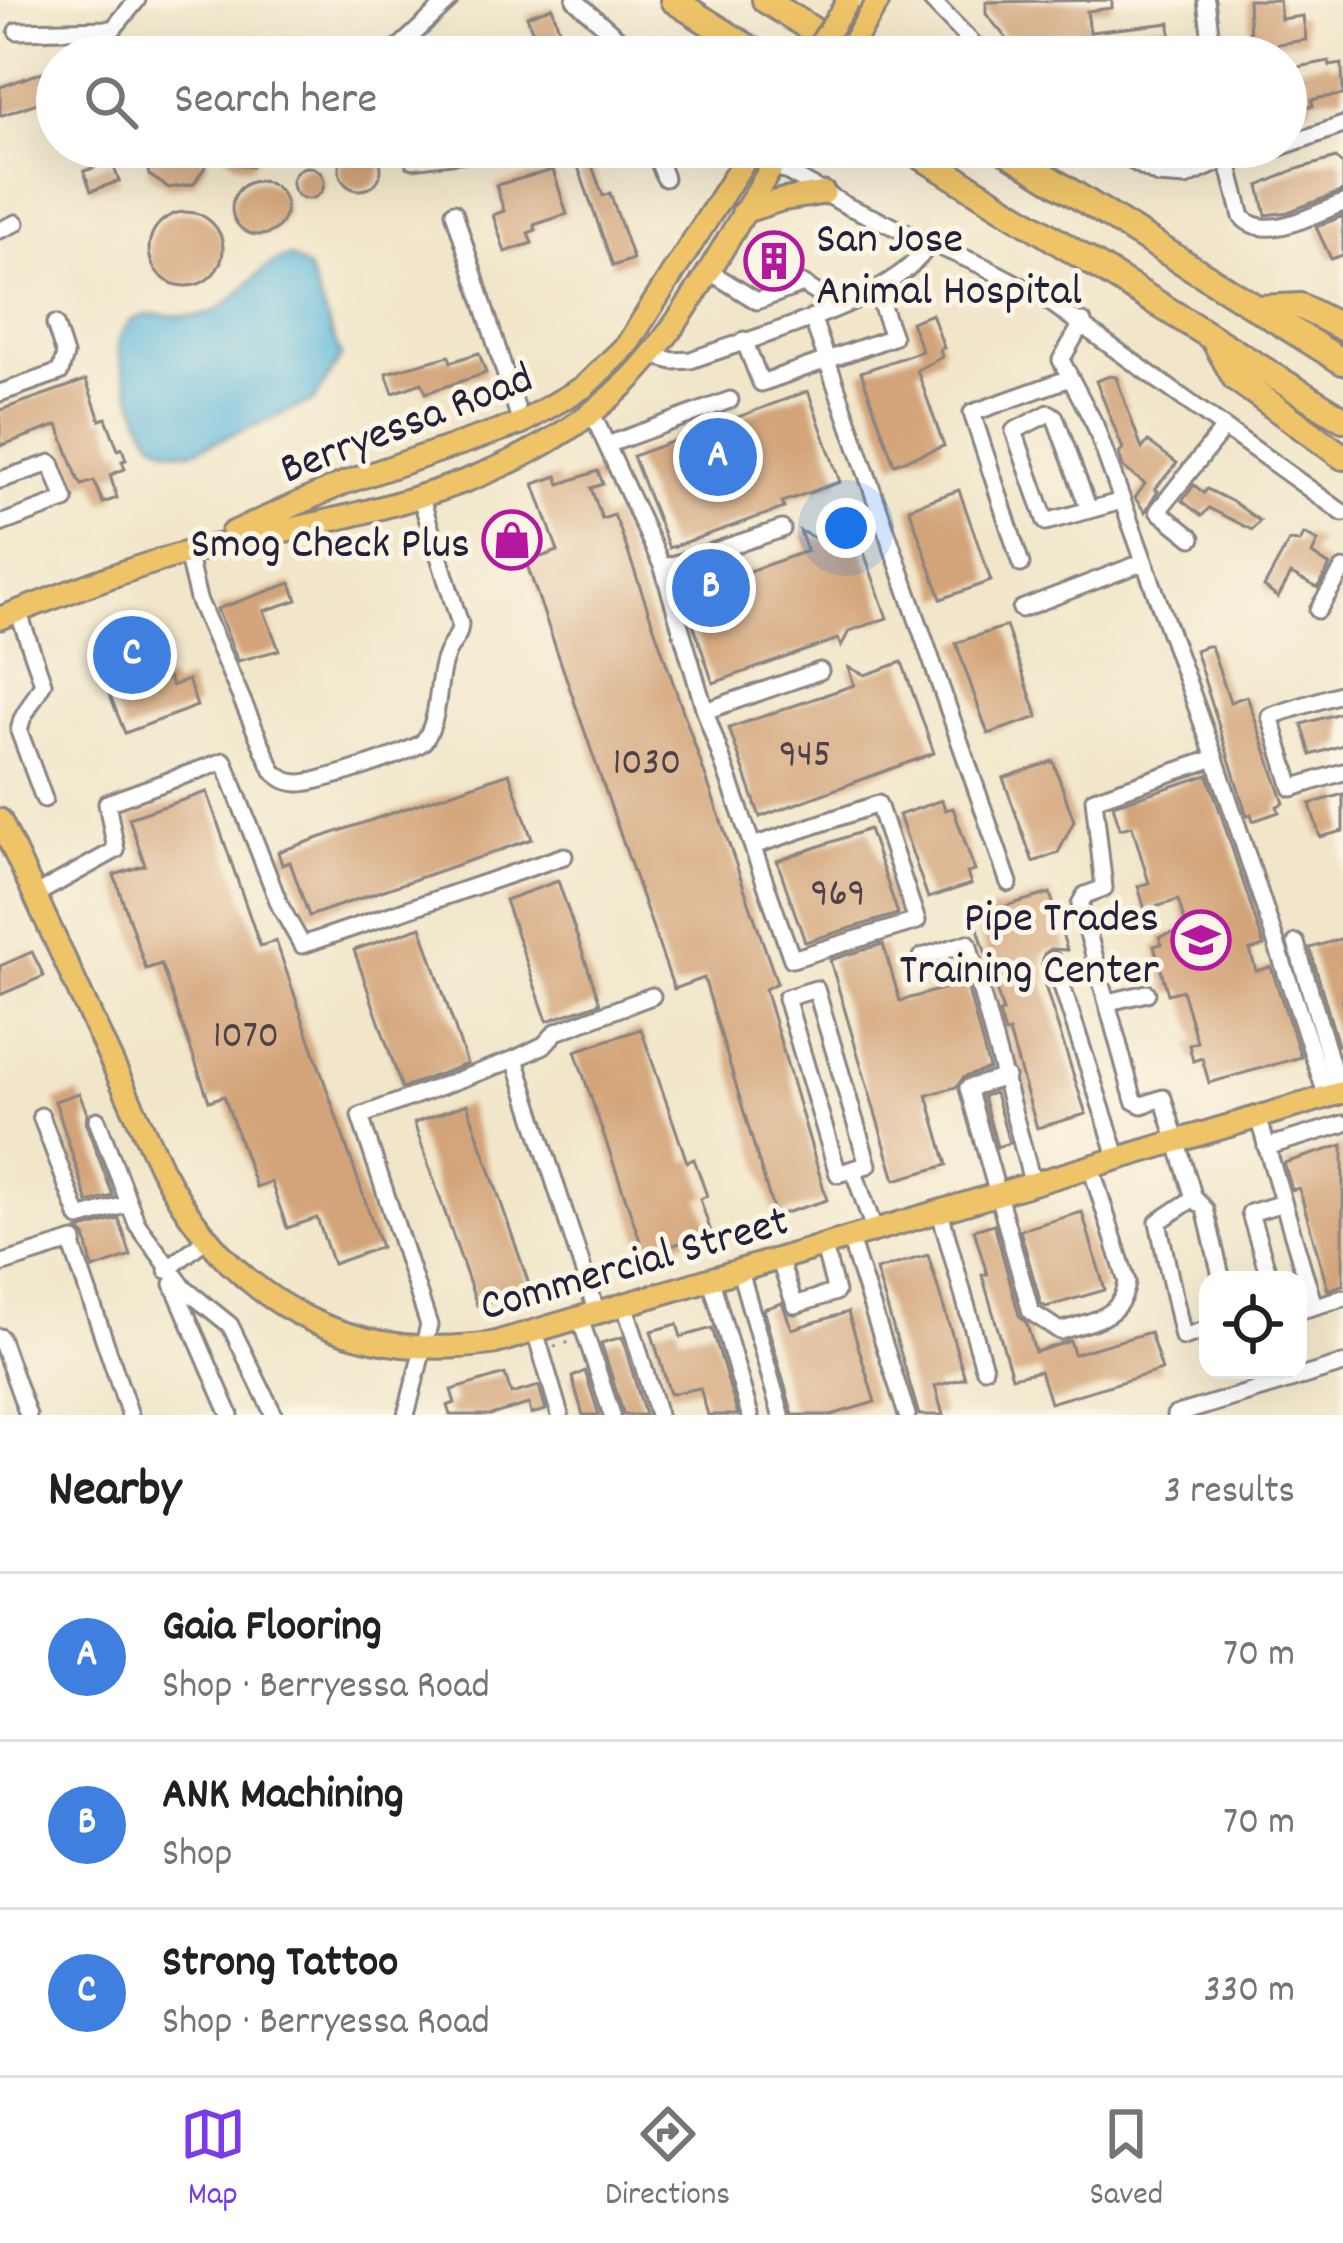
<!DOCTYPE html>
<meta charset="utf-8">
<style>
body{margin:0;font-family:Dekko,sans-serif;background:#f2f2f2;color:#202124}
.controls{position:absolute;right:36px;bottom:36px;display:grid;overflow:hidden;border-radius:24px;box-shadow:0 12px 48px #0002}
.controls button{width:108px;height:108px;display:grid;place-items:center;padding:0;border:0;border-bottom:3px solid #e0e0e0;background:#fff;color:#202124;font:60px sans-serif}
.you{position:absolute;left:846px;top:528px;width:42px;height:42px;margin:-30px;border:9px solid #fff;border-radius:50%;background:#1a73e8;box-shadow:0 0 0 18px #1a73e833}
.badge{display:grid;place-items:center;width:78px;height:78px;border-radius:50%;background:#7c3aed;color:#fff;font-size:39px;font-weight:700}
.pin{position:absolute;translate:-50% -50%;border:6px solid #fff;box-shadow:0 3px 12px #0006}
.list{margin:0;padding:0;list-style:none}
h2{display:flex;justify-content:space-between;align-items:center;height:156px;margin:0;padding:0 48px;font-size:51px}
h2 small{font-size:39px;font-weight:400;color:#757577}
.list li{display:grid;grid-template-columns:78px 1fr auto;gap:36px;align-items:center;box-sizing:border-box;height:168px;padding:0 48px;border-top:3px solid #e0e0e0}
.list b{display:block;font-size:45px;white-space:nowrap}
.list p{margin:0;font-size:39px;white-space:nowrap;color:#757577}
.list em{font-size:39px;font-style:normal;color:#757577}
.icon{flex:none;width:66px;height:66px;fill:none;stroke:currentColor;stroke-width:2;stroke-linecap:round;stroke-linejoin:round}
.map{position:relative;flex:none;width:1343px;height:1415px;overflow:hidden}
.search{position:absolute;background:#fff;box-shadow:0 12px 48px #0002;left:36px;right:36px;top:36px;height:132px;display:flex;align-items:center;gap:30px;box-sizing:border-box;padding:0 42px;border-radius:66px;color:#757577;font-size:45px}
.sheet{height:660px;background:#fff}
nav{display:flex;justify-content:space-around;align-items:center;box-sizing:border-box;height:168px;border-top:3px solid #e0e0e0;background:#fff;font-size:33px;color:#757577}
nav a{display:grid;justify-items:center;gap:6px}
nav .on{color:#7c3aed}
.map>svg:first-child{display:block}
.water{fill:#5db8db;stroke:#406d8b;stroke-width:3}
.building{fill:#d3a479}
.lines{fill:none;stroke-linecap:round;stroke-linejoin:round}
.minor-casing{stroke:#8a8482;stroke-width:21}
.major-casing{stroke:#8a8482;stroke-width:27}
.highway-casing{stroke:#8a8482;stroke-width:30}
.path{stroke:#8a8482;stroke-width:3;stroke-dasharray:3 9;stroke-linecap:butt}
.minor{stroke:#fff;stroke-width:15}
.major{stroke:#efc469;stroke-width:21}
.highway{stroke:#efc469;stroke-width:24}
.major-bridge-casing{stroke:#8a8482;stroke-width:27;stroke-linecap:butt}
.major-bridge{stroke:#efc469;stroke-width:21}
.labels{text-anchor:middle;stroke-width:10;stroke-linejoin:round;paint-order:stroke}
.number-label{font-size:39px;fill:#4e424a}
.poi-label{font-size:45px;fill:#22223b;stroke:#fcf5e5;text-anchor:end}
.street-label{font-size:45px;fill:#22223b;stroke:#fcf5e5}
</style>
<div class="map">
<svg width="1343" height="1415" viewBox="0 0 1343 1415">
<rect width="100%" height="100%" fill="#fcf5e5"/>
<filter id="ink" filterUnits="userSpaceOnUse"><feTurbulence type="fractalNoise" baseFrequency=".00833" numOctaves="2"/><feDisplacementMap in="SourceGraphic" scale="24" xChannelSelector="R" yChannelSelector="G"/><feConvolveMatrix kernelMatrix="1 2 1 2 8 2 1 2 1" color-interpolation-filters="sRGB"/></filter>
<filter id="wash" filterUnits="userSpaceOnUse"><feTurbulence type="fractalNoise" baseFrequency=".004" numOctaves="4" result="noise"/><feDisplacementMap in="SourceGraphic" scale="48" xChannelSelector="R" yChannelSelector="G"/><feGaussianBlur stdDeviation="2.7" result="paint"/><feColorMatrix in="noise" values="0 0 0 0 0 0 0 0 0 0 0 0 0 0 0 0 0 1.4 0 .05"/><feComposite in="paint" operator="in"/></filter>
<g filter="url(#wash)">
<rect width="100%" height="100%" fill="#f1e6c9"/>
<!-- water -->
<path class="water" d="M290,257L308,269L341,357L314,401L191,452C175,451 161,449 150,436C142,426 119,362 118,349C118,341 122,330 128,324C150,304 182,323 208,314C239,303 256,264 290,257Z"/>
<g id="blocks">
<!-- building -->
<g class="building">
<polygon points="1112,0 1112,8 1087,11 1090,32 1170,23 1171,57 1022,57 986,14 986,2"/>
<polygon points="1248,0 1279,0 1281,19 1303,16 1306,40 1277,44 1279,57 1251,57"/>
<polygon points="552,7 568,57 541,57 527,16"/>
<polygon points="1329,61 1330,66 1342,64 1343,95 1319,98 1312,100 1313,106 1298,108 1293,68"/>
<polygon points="57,67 57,96 0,116 0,87"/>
<polygon points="144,147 207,147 207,164 194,184 169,188 149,175"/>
<polygon points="218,147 265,147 251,167 234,163"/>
<polygon points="404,147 490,147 491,159 413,169 406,167"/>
<polygon points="571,147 585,147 603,196 610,193 633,259 613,266"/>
<circle cx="360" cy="169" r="21"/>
<polygon points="1336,158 1343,165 1343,191 1288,212 1266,215 1259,186 1294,170"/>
<polygon points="112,162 119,181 91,191 84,171"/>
<circle cx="308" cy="183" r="16"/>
<polygon points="553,170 567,214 534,225 536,230 528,233 532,243 505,252 493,215 504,211 496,185"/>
<circle cx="259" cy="208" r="27"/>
<circle cx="186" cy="249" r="37"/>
<polygon points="1343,216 1343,255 1331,259 1316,227"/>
<polygon points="763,236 800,260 791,276 778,280 747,262"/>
<polygon points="932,314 944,348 940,349 942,357 917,370 944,446 894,464 861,372 922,351 911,322"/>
<polygon points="479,353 486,373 426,393 422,383 393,393 386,373 449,356 451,362"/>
<polygon points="1110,376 1116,377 1142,449 1148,441 1177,463 1155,489 1158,491 1145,512 1135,498 1145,484 1123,467 1119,454 1123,449 1096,381"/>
<polygon points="86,380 100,420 106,418 118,450 122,448 126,460 122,461 125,469 110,475 117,498 103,503 94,481 82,485 78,479 58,425 0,446 0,410"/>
<polygon points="808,391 840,482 782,502 784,508 669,548 633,456"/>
<polygon points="598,471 603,484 591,488 602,519 614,515 620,529 777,983 765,989 827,1200 775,1216 704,978 674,989 526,562 558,551 534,484 557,476 560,484"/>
<polygon points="1194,485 1204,493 1207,489 1235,503 1260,521 1252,530 1209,508 1202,516 1182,501"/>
<polygon points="959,490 991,581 941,599 909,508"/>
<polygon points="517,518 530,554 507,562 494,526"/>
<polygon points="855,527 887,618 849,631 841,647 838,639 713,683 683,594 807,551 800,531 817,539"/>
<polygon points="1304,534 1318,541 1312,554 1330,566 1318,588 1291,574 1278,598 1264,587 1289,541 1300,542"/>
<polygon points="291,583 297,600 264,611 279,650 238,661 217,609"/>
<polygon points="1006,626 1038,717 988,734 956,643"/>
<polygon points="144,634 160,682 169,678 172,686 188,680 197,706 125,733 101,673 114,667 106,645"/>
<polygon points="1206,646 1211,646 1230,702 1247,696 1284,803 1277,806 1279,812 1253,821 1251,814 1247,816 1195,650"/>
<polygon points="902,662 934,753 760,817 729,728 854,685 848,667 865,675"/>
<polygon points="1343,712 1343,745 1311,755 1302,724"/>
<polygon points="1053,761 1074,821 1058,853 1033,862 1003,778"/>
<polygon points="509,773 532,839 309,916 290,862 282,865 278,852"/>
<polygon points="1208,775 1264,946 1250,950 1256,971 1271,967 1301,1057 1209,1083 1202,1058 1193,1061 1189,1045 1197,1042 1182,990 1168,994 1154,946 1162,944 1159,937 1187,929 1178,900 1145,910 1138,886 1149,883 1132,826 1120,829 1113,805"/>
<polygon points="207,792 260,946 276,941 381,1247 333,1264 317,1218 287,1228 271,1182 256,1187 224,1096 209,1101 161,964 146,969 114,875 145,865 129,818"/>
<polygon points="1343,794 1343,831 1320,837 1310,804"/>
<polygon points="942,800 945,810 953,808 975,871 967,873 971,884 928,898 899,815"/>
<polygon points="869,829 898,914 805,942 777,861"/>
<polygon points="558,881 600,1003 547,1021 505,900"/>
<polygon points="1050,893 1067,950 1051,949 1044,954 1042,964 1047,979 1043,980 1086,1114 1037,1128 1009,1032 1005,1033 999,1013 1003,1012 974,915"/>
<polygon points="421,927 467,1064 402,1088 354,950"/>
<polygon points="1343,938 1343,1044 1338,1045 1310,948"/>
<polygon points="883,944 900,1001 966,982 989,1069 964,1077 956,1087 927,1095 947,1165 895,1180 830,960"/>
<polygon points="32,952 44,976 0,995 0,966"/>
<polygon points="641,1029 687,1162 694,1159 707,1196 700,1199 711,1232 645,1255 575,1051"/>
<polygon points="79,1093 87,1113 86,1124 113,1196 88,1203 55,1101"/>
<polygon points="995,1093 1009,1143 997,1147 983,1096"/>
<polygon points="467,1104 530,1287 477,1305 414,1123"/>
<polygon points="1343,1145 1343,1285 1328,1290 1299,1188 1292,1190 1284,1163"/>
<polygon points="1082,1212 1105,1290 1046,1307 1041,1304 1020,1230"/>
<polygon points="119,1219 131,1256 93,1269 85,1236 78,1230"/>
<polygon points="994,1224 1019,1315 1027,1324 1035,1352 1070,1341 1074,1354 1150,1332 1162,1370 1050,1403 1040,1371 1012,1377 982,1275 987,1274 974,1230"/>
<polygon points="928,1255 965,1378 935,1386 943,1415 919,1415 876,1270"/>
<polygon points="782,1303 792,1329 848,1312 875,1402 831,1415 793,1415 763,1309"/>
<polygon points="677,1324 681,1337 712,1328 738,1415 708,1415 700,1388 670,1394 651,1331"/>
<polygon points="622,1337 645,1415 624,1415 601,1343"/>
<polygon points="585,1371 599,1415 583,1415 572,1377"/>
<polygon points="505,1374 511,1394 539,1386 546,1410 531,1414 529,1404 490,1415 450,1415 447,1406 455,1403 451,1390"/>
</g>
</g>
</g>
<g filter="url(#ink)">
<use href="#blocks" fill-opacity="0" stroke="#8a8482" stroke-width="3"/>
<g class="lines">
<defs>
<g id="minor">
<polyline points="575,0 639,57"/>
<polyline points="931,0 986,57"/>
<polyline points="1206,0 1213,57"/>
<polyline points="17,31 113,29 137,0"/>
<polyline points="390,56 450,0"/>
<polyline points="1286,145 1343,125"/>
<polyline points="653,147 665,178"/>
<polyline points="744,147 849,207 983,266 1044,298 1343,513"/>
<polyline points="1107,147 1158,175 1186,177 1226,159 1281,147"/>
<path d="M1224,147L1242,217C1266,243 1315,213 1343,203"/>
<polyline points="454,212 521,423"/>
<polyline points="0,230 16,223"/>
<polyline points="707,270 757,301 803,284 820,295 826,311"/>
<polyline points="812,317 1009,883"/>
<polyline points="1083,322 1061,360 1095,425 1215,758 1094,799 1104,888 1085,895 1080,904 1134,1101 1142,1105 1163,1098 1194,1198 1205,1209 1222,1280"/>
<polyline points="744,340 761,383 893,337 876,290"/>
<path d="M651,355L673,361L691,360C753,337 901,300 930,242"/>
<polyline points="0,393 60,372 65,355 55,324"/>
<polyline points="592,413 663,568 705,711 792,959 917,921 878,804 753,846"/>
<polyline points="607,445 730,400"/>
<polyline points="0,480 51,463 65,500 0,524"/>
<polyline points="1089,510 1055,417 1049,413 1014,431 1046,522 1122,501"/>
<polyline points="1192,538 1158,511 1224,428"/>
<path d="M187,553L198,599L273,771C281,779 287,782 298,783C315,784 415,752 424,741C443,715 434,676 449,649C455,638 459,637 460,624L420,495"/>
<polyline points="1021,564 972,413 1070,378"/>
<polyline points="663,568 782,529"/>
<polyline points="1021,609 1144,562"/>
<polyline points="1318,610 1343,569"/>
<polyline points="18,611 43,683 22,719 19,731 44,799"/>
<polyline points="1343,693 1270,716 1292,788 1343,772"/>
<polyline points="705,711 820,671"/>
<polyline points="1215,758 1327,1097"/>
<polyline points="35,895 116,850 107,803 224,761 280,906 302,945 564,856"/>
<polyline points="1296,943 1340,1093"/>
<polyline points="922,957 968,943 1033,1185"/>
<polyline points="1054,961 1118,1159"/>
<polyline points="1109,1002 1147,993"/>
<path d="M1006,1077L968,1088L1031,1312L1060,1331C1091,1321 1122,1319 1127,1282L1091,1167"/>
<polyline points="41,1116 79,1218 129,1204"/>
<polyline points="1258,1117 1314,1306"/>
<polyline points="97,1120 137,1224 184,1288 230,1325 274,1415"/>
<polyline points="1266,1147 1343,1124"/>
<polyline points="853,1169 838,1174 786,998 816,989 868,1165 853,1169 875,1232"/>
<polyline points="1194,1198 1158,1222 1183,1337 1208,1329"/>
<polyline points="940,1212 984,1368"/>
<polyline points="850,1239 907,1415"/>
<polyline points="71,1242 130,1415"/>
<polyline points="779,1259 795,1305 836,1292 824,1247"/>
<polyline points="0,1264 74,1241"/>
<polyline points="167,1270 206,1239"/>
<polyline points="740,1271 781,1415"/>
<polyline points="711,1280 750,1415"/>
<polyline points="1270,1280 1250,1213 1283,1203"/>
<polyline points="173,1284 230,1415"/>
<polyline points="625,1305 658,1415"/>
<polyline points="1298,1311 1343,1298"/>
<polyline points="597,1313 515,1059 544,1045 556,1032 652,996"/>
<polyline points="580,1318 612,1415"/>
<polyline points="535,1331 560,1415"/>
<polyline points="0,1337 28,1415"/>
<polyline points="406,1415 429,1325 360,1116 515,1059"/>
<polyline points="1175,1415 1343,1364"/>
</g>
<g id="major">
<polyline points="849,49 879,0"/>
<polyline points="743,212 781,200 824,193"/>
<polyline points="232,533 344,483 521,423 584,387 627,345 753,147"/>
<path d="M0,618C63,595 126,568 190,552C341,515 511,496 627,382C687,323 737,218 785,147"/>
<path d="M0,820L161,1168C230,1300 345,1365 494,1343L1343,1092"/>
</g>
<g id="highway">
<polyline points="673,0 763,57"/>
<polyline points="765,0 856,57"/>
<polyline points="906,147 1343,419"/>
<polyline points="999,147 1343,362"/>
<polyline points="1256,308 1300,306 1343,328"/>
<polyline points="1215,342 1235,378 1343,457"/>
</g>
</defs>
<!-- minor casing -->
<use href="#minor" class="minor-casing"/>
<!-- major casing -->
<use href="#major" class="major-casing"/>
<!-- highway casing -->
<use href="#highway" class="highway-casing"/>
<!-- path -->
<polyline class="path" points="554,1347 573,1341"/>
<!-- minor -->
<use href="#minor" class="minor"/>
<!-- major -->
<use href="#major" class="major"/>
<!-- highway -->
<use href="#highway" class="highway"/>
<defs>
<g id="major-bridge">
<polyline points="812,57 849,0"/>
<polyline points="843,57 849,49"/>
</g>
</defs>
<!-- major-bridge casing -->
<use href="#major-bridge" class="major-bridge-casing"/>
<!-- major-bridge -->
<use href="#major-bridge" class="major-bridge"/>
</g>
</g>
<!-- icons -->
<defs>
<symbol id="building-ring" viewBox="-11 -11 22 22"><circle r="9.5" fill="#fcf5e5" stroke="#b5179e" stroke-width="1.5"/><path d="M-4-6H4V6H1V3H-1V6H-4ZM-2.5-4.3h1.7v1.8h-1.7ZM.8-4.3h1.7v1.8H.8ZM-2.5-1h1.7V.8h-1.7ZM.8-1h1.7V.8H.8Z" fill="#b5179e"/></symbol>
<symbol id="shop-ring" viewBox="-11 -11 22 22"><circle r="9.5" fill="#fcf5e5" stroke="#b5179e" stroke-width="1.5"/><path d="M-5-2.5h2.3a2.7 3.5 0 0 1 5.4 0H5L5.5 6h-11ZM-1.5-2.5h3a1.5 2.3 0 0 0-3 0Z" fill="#b5179e"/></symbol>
<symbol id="school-ring" viewBox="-11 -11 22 22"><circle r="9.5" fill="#fcf5e5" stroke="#b5179e" stroke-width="1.5"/><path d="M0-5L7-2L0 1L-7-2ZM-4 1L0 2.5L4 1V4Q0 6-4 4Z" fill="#b5179e"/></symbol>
</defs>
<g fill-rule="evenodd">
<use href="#building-ring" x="741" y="228" width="66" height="66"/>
<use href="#shop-ring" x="479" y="507" width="66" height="66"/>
<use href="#school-ring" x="1168" y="907" width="66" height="66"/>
</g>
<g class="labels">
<!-- number labels -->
<g class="number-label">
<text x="805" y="765">945</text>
<text x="647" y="773">1030</text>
<text x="838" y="904">969</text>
<text x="246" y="1046">1070</text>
</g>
<!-- poi labels -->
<g class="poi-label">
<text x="816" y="251" text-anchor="start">San Jose<tspan x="816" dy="52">Animal Hospital</tspan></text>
<text x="470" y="556">Smog Check Plus</text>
<text x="1159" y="930">Pipe Trades<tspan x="1159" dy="52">Training Center</tspan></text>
</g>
<!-- street labels -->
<g class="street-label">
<text transform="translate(405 420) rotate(-21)" y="16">Berryessa Road</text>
<text transform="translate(633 1260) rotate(-16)" y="16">Commercial Street</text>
</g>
</g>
</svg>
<div class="controls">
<button><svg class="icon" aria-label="locate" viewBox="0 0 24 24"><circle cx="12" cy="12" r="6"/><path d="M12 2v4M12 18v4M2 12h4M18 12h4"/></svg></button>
</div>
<div class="you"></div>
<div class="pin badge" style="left:718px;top:457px;background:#3f7fe0">A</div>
<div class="pin badge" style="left:711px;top:588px;background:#3f7fe0">B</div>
<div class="pin badge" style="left:132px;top:655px;background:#3f7fe0">C</div>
<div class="search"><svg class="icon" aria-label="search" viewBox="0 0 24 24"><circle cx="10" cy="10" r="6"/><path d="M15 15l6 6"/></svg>Search here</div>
</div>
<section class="sheet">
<h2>Nearby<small>3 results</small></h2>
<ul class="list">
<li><span class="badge" style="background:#3f7fe0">A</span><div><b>Gaia Flooring</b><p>Shop · Berryessa Road</p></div><em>70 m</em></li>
<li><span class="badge" style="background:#3f7fe0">B</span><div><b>ANK Machining</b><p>Shop</p></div><em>70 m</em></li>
<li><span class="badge" style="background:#3f7fe0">C</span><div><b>Strong Tattoo</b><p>Shop · Berryessa Road</p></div><em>330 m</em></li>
</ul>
</section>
<nav>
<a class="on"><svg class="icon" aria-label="map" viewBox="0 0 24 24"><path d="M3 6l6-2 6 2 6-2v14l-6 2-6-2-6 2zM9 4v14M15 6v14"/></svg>Map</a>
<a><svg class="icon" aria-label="directions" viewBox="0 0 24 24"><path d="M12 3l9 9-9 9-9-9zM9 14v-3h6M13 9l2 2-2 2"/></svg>Directions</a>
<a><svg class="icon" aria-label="saved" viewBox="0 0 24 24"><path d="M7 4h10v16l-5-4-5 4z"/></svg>Saved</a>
</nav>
